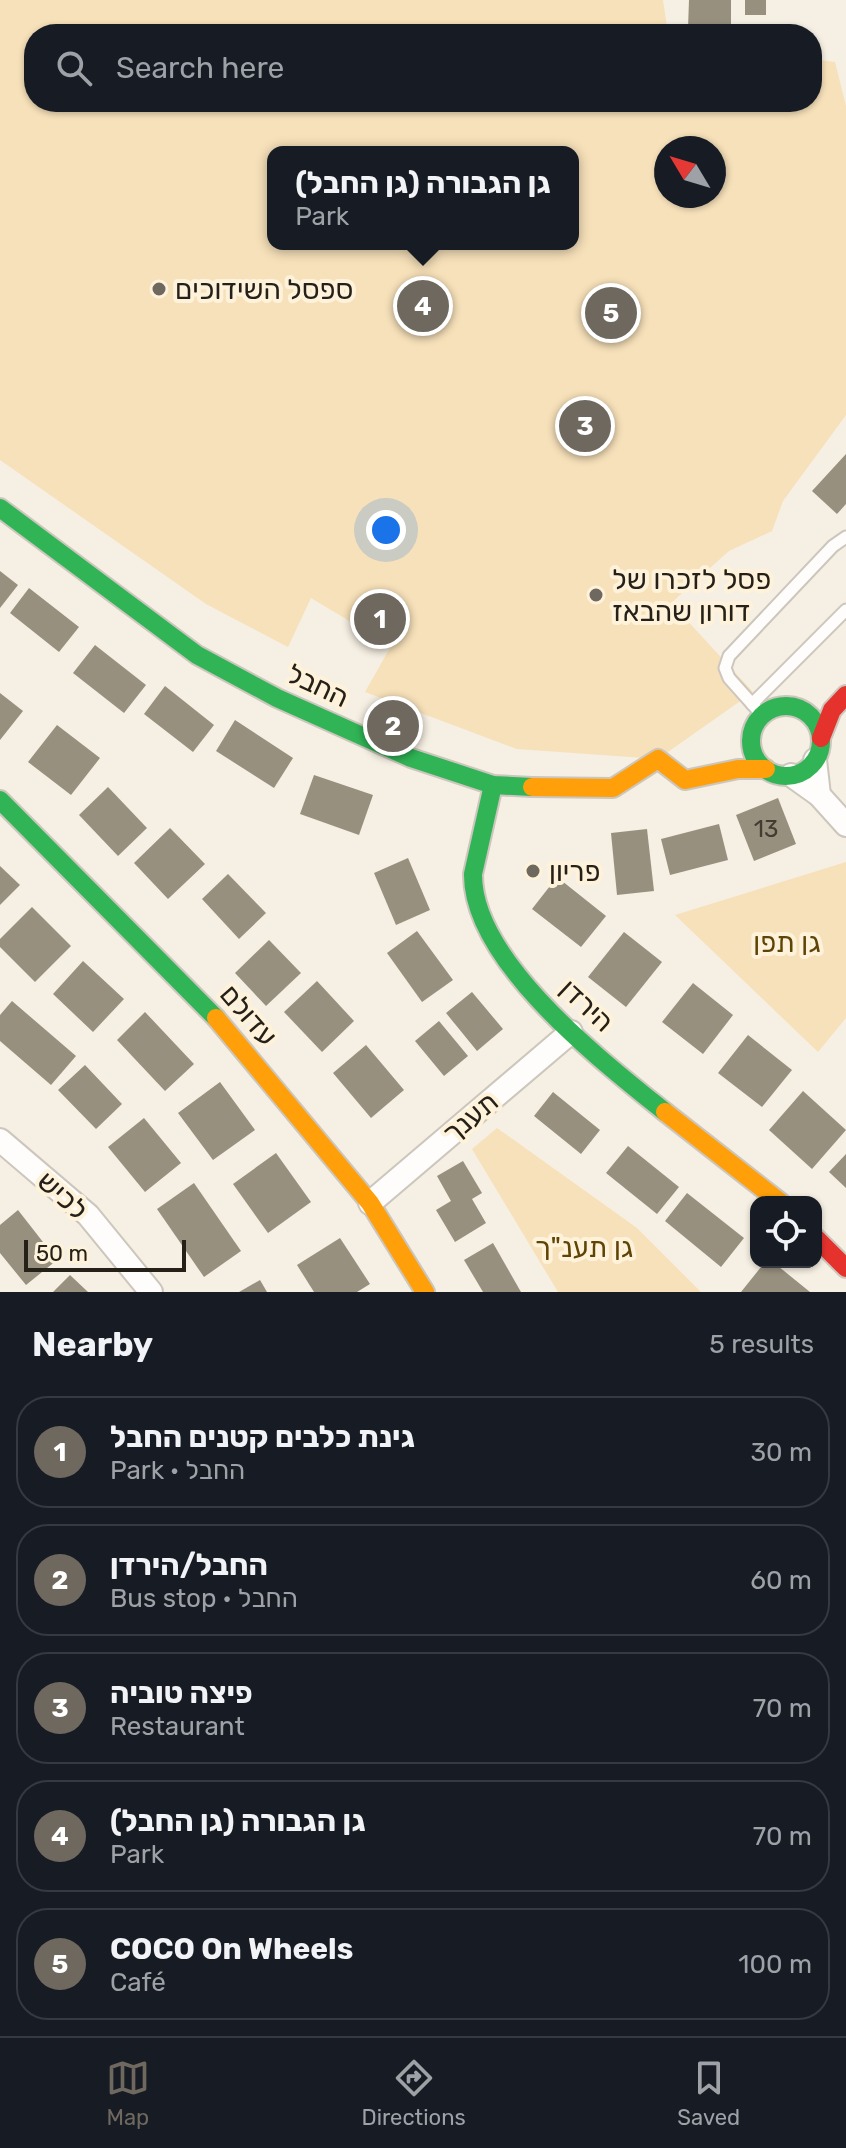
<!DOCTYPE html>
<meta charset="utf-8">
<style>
body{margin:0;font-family:Rubik,"Noto Sans Hebrew",sans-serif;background:#20242c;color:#f1f3f6}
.controls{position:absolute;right:24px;bottom:24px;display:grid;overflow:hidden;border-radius:16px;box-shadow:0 2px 6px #0004}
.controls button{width:72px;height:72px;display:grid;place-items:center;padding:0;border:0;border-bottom:2px solid #363941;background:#171b24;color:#f1f3f6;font:40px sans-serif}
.compass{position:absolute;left:654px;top:136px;width:72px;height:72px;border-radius:50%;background:#171b24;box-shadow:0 2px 6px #0004;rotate:308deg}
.scale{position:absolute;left:24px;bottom:20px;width:162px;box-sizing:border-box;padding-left:8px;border:4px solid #252018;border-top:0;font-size:22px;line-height:28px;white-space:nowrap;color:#252018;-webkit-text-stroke:6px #fef2db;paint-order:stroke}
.you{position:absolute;left:386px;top:530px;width:28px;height:28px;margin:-20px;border:6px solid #fff;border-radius:50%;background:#1a73e8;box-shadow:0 0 0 12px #1a73e833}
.badge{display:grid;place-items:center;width:52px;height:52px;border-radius:50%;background:#6e685f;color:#fff;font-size:26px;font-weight:700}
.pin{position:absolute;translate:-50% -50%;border:4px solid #fff;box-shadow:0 2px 8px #0006}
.popup{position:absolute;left:267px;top:146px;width:312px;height:104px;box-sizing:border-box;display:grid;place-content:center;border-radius:16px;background:#171b24;filter:drop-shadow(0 2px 6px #0005);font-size:26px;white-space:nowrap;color:#9ea1a6}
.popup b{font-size:30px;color:#f1f3f6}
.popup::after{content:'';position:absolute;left:50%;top:100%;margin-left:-16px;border:16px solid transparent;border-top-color:#171b24}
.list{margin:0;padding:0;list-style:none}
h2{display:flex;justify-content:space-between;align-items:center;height:104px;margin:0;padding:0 32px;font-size:34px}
h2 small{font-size:26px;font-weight:400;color:#9ea1a6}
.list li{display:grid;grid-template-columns:52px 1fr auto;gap:24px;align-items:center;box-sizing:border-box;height:112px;margin:0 16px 16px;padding:0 16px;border:2px solid #363941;border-radius:32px}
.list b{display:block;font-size:30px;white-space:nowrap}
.list p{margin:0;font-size:26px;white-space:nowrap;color:#9ea1a6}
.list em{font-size:26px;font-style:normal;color:#9ea1a6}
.icon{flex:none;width:44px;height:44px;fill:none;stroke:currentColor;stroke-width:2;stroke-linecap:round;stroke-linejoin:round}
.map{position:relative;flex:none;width:846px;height:1292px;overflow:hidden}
.search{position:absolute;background:#171b24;box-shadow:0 2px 6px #0004;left:24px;right:24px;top:24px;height:88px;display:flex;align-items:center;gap:20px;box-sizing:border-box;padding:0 28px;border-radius:32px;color:#9ea1a6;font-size:30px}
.sheet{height:744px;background:#171b24}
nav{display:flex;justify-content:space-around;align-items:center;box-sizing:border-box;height:112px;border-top:2px solid #363941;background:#171b24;font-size:22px;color:#9ea1a6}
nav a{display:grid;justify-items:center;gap:4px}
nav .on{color:#6e685f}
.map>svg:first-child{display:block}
.green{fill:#f7e1ba;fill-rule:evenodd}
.building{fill:#98907e}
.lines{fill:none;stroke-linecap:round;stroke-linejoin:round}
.lane-casing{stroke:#ccc6bd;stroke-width:15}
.street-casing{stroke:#ccc6bd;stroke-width:26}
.fast-casing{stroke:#ccc6bd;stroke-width:22}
.slow-casing{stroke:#ccc6bd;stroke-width:22}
.jam-casing{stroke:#ccc6bd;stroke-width:22}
.lane{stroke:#fefdfb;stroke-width:11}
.street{stroke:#fefdfb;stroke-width:22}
.fast{stroke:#30b455;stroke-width:18}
.slow{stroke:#ff9f0a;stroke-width:18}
.jam{stroke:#e5322d;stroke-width:18}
.poi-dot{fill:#6e685f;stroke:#fef2db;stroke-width:3}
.labels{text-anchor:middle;stroke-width:8;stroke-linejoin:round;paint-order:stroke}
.number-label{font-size:24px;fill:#423c32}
.poi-label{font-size:28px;fill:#252018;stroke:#fef2db;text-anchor:start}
.street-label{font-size:28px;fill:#252018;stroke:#fef2db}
.park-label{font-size:28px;fill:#5f4405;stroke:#fef2db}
</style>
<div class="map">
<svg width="846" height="1292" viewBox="0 0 846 1292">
<rect width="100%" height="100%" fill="#f6efe3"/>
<!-- green -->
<g class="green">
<path d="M0,0H663L668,34H34V102H812V59L835,62L846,106V415L783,501L772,531L729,551L671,603L753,692L658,759L517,749L365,692L391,646L311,598L288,647L206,604L0,460ZM666,148H714V196H666ZM273,152H573V244H273Z"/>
<polygon points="846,862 846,1018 818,1052 675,915"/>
<polygon points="497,1128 637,1228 701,1292 558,1292 472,1149"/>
</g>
<!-- building -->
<g class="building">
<polygon points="689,0 731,0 731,28 688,28"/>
<rect x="745" y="0" width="21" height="15"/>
<polygon points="846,454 846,504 837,514 812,491"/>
<polygon points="0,571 18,585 0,608"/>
<polygon points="29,588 79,627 59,652 10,613"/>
<polygon points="95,645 146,685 124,713 73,673"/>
<polygon points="165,686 214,725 193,752 144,714"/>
<polygon points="0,693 23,711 0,740"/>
<polygon points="235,720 293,758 274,788 216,751"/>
<polygon points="57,725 100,758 71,795 28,762"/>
<polygon points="314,775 373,795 359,835 300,814"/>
<polygon points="108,787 147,828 118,856 79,815"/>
<polygon points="778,798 796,844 754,861 736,815"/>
<polygon points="719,824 728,860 670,875 661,839"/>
<polygon points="170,828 205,864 168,899 134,863"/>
<polygon points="647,829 654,891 617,895 611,833"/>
<polygon points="408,858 430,910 396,925 374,873"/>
<polygon points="0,866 20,885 0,905"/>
<polygon points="228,874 266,913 239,939 202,899"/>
<polygon points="557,877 606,916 581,947 532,909"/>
<polygon points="32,907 71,946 35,982 0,947 0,939"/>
<polygon points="417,931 453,980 422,1002 387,953"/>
<polygon points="624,932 662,962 626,1007 588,977"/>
<polygon points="269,940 301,973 266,1006 235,973"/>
<polygon points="83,961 124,999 93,1032 53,994"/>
<polygon points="317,981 354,1021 322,1052 284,1012"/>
<polygon points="693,983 733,1015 703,1054 662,1022"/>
<polygon points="472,992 503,1029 477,1051 446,1013"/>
<polygon points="12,1001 76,1056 51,1085 0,1041 0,1015"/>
<polygon points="145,1012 194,1064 165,1091 117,1040"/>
<polygon points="439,1021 468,1056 444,1076 415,1041"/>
<polygon points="748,1035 792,1070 762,1107 718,1073"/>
<polygon points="366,1045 404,1090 371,1118 333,1073"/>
<polygon points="85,1065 122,1104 96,1129 58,1090"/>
<polygon points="220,1082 255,1130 213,1160 178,1113"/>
<polygon points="803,1091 846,1130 812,1169 769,1130"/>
<polygon points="553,1092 600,1130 581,1154 534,1116"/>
<polygon points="144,1118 181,1163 145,1192 108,1147"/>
<polygon points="628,1146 679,1187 657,1214 606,1173"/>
<polygon points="276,1153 311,1202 268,1233 233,1184"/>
<polygon points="846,1154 846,1188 829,1172"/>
<polygon points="463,1161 482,1193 472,1199 486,1223 455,1242 436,1210 451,1201 437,1176"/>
<polygon points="194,1183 241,1251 204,1277 157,1209"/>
<polygon points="687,1193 744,1238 721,1267 665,1221"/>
<polygon points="18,1210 57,1260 26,1285 0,1253 0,1225"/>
<polygon points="340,1238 370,1284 357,1292 314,1292 297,1265"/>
<polygon points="493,1243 521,1292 483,1292 464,1260"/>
<polygon points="765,1262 773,1262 810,1292 741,1292"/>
<polygon points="70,1275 88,1292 53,1292"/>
<polygon points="260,1280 267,1292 239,1292"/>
</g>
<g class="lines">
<defs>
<g id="lane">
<polyline points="752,704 846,610"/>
<polyline points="762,715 729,678 725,668 729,656 833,546 846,537"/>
</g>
<g id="street">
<polyline points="815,760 819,795"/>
<polyline points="791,775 819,795 846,825"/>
<polyline points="0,1140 88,1215 151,1292"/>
<polyline points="370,1203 571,1032"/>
</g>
<g id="fast">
<polyline points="0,508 197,655 277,698 411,758 493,785 532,787"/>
<circle cx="786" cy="741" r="35"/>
<path d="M493,785L473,874C472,961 602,1061 665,1112"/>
<polyline points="0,800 216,1018"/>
</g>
<g id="slow">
<polyline points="532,787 613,788 658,759 685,780 738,769 766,769"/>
<polyline points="216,1018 370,1203 425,1292"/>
<polyline points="665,1112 780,1202"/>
</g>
<g id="jam">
<polyline points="821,738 832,710 846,695"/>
<polyline points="816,1238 846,1268"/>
</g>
</defs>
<!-- lane casing -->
<use href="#lane" class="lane-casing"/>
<!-- street casing -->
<use href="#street" class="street-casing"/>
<!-- fast casing -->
<use href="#fast" class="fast-casing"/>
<!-- slow casing -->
<use href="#slow" class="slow-casing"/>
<!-- jam casing -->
<use href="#jam" class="jam-casing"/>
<!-- lane -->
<use href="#lane" class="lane"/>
<!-- street -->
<use href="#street" class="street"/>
<!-- fast -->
<use href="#fast" class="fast"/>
<!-- slow -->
<use href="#slow" class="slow"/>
<!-- jam -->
<use href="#jam" class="jam"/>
</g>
<!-- markers -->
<g class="poi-dot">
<circle cx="159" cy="289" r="8"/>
<circle cx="596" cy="595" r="8"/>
<circle cx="533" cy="871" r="8"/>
</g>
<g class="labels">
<!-- number labels -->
<g class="number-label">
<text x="766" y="837">13</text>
</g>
<!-- poi labels -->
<g class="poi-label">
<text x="175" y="299">ספסל השידוכים</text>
<text x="612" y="589">פסל לזכרו של<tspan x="612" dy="32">דורון שהבאז</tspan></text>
<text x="549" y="881">פריון</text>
</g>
<!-- street labels -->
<g class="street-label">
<text transform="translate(318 685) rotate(25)" y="10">החבל</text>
<text transform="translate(587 1005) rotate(43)" y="10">הירדן</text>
<text transform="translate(249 1015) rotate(49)" y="10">עדולם</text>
<text transform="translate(470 1117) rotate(-40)" y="10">תענך</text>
<text transform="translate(63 1195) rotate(42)" y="10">לכיש</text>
</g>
<!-- park labels -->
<g class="park-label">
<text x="787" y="952">גן תפן</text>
<text x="584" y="1257">גן תענ"ך</text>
</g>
</g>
</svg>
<div class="controls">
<button><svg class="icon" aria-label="locate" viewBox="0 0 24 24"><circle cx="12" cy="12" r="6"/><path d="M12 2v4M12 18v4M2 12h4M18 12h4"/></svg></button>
</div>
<svg class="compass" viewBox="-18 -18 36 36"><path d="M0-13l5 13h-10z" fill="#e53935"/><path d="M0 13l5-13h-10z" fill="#9ea1a6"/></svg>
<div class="scale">50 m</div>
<div class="you"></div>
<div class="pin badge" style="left:380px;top:619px">1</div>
<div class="pin badge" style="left:393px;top:726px">2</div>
<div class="pin badge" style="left:585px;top:426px">3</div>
<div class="pin badge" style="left:423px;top:306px">4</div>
<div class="popup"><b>גן הגבורה (גן החבל)</b>Park</div>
<div class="pin badge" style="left:611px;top:313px">5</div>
<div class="search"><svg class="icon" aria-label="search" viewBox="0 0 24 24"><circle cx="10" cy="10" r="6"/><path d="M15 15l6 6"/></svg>Search here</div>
</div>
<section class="sheet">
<h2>Nearby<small>5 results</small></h2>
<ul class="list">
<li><span class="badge">1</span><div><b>גינת כלבים קטנים החבל</b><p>Park · החבל</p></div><em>30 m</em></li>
<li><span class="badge">2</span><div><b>החבל/הירדן</b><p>Bus stop · החבל</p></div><em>60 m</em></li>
<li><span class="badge">3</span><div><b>פיצה טוביה</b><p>Restaurant</p></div><em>70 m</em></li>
<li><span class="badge">4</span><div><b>גן הגבורה (גן החבל)</b><p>Park</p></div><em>70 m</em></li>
<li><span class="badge">5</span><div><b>COCO On Wheels</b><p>Café</p></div><em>100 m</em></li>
</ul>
</section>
<nav>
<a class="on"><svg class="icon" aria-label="map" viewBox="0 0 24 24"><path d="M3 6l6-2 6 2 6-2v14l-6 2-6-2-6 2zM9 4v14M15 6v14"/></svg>Map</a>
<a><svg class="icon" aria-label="directions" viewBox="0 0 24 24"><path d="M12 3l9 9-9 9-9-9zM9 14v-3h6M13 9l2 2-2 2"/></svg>Directions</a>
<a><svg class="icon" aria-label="saved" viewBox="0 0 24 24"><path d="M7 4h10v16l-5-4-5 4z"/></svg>Saved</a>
</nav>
